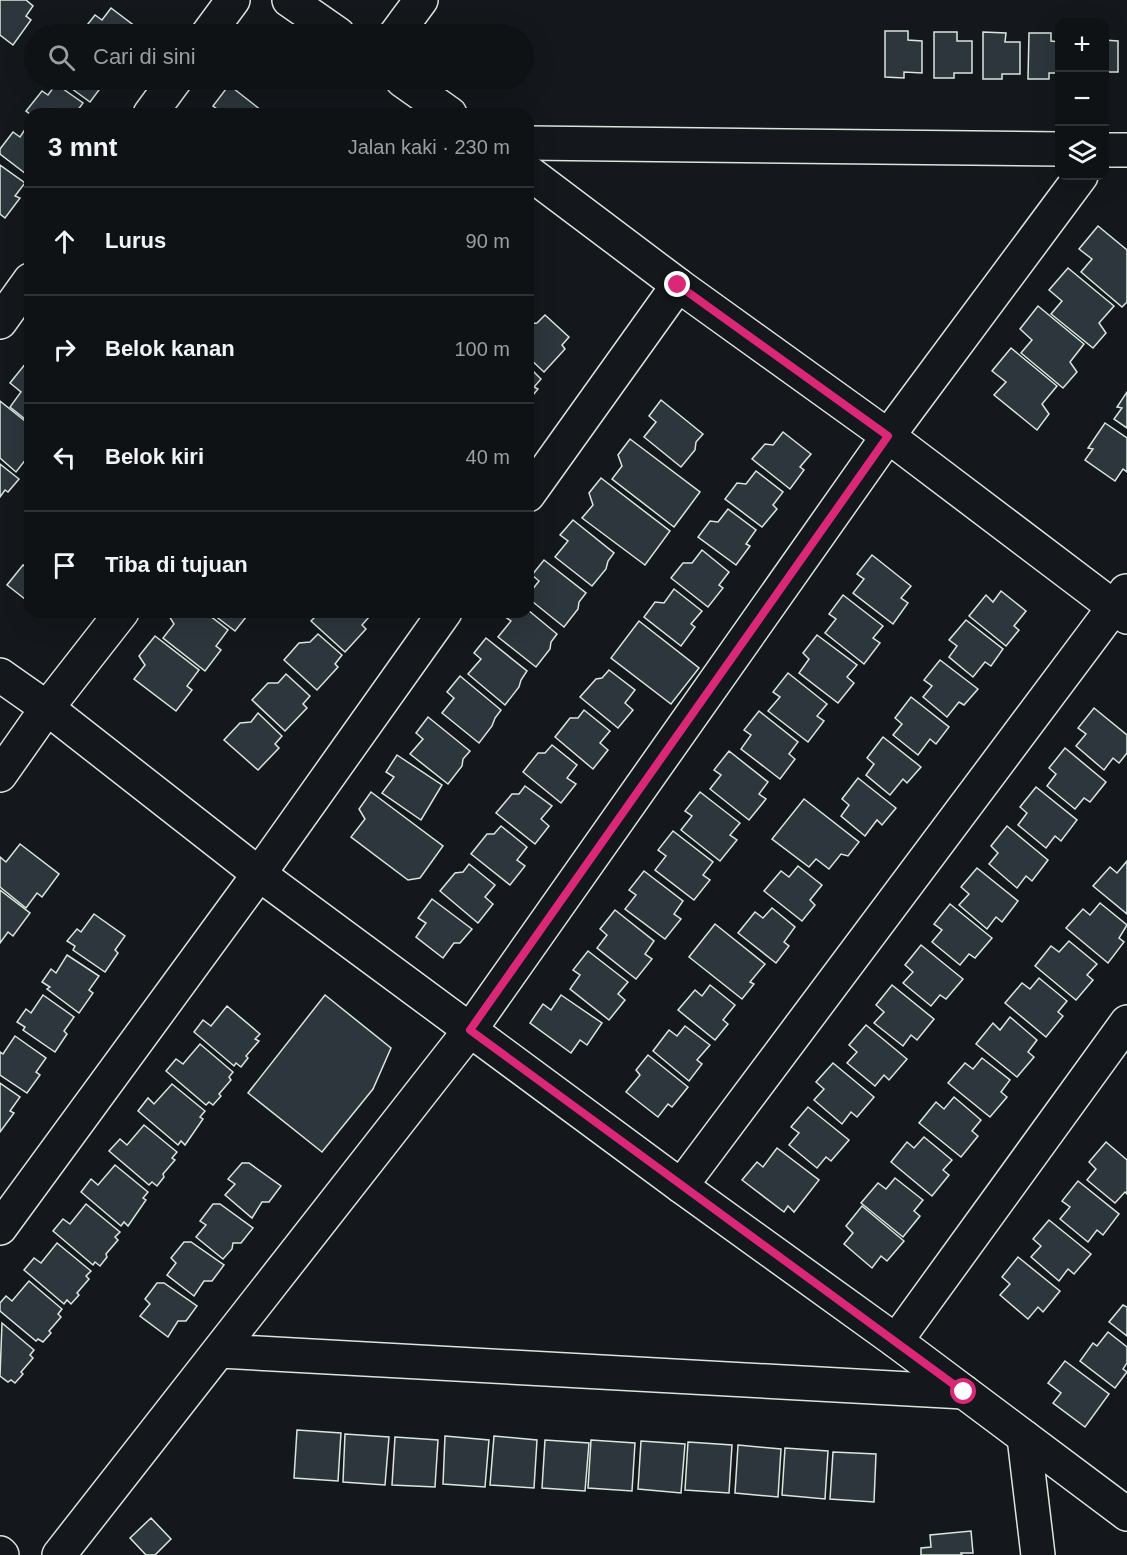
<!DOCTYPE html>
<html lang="id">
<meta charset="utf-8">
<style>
body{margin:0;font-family:Arial,sans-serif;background:#1d2022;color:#f1f3f6}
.controls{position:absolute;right:18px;top:18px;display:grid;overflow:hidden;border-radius:12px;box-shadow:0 6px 24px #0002}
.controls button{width:54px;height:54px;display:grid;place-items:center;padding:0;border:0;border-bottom:2px solid #2f3234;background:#0f1215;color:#f1f3f6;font:30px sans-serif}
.stop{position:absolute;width:18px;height:18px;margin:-14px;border:4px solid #db2777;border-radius:50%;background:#fff}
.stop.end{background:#db2777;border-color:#fff;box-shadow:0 2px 6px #0008}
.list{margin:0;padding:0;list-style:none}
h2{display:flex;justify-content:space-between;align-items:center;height:78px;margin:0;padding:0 24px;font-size:26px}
h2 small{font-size:20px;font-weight:400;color:#9b9ea0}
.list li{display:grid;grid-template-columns:39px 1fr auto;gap:18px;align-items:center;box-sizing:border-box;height:108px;padding:0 24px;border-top:2px solid #2f3234}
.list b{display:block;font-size:22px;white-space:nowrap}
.list em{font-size:20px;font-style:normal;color:#9b9ea0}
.icon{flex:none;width:33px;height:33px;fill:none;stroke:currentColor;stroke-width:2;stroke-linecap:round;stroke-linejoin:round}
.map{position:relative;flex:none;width:1127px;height:1555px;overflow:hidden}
.search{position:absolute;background:#0f1215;box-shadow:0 6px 24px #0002;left:24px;top:24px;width:510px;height:66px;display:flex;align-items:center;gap:15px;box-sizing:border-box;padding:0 21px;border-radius:33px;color:#9b9ea0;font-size:22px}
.panel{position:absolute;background:#0f1215;box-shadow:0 6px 24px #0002;left:24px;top:108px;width:510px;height:510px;border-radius:18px}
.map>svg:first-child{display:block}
.building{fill:#2c363c;stroke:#d8e6dc;stroke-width:1.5}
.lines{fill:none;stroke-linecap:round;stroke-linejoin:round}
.street-casing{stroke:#d8e6dc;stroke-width:36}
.street{stroke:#14181c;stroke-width:33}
.route{stroke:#db2777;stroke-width:8}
</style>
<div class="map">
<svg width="1127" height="1555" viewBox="0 0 1127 1555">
<rect width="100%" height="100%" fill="#14181c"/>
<!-- building -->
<g class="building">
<polygon points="0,0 26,0 33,6 26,16 31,20 13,45 0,35"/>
<polygon points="111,8 136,27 131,34 80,34 95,15 102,20"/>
<polygon points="885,31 908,31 908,40 922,41 922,73 904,72 904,78 885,77"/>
<polygon points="934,32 957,32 957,41 972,41 972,73 954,73 954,78 934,78"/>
<polygon points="983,32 1006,33 1005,42 1020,42 1020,74 1002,74 1002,79 983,79"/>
<polygon points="1029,33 1051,33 1051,41 1060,42 1060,73 1049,73 1049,79 1028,79"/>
<polygon points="1104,40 1118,41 1118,72 1104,72"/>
<polygon points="60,80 102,80 105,82 90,102"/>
<polygon points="56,84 83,103 75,114 30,114 26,111 42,91 48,95"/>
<polygon points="229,85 266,114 224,114 213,106"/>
<polygon points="28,125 30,127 30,177 0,154 0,149 13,132 20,137"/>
<polygon points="0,165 25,183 15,196 20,198 5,218 0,214"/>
<polygon points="1098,226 1127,250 1127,302 1122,307 1081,272 1092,259 1079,249"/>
<polygon points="1068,268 1114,306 1099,323 1106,333 1093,348 1051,314 1062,301 1049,290"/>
<polygon points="1038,306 1084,344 1070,362 1077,372 1063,388 1021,353 1032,340 1020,329"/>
<polygon points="545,315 569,337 562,345 565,349 544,372 528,357 528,324 537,323"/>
<polygon points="1011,348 1057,386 1042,404 1049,414 1037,430 994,395 1006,382 992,371"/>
<polygon points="26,363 30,366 30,423 10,407 21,392 10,383"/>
<polygon points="528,366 541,379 534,387 538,389 528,401"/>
<polygon points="1127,392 1127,428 1114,419 1122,408 1117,407"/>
<polygon points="661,400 703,434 696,442 695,450 681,467 644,437 656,422 649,416"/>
<polygon points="0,401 30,425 30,454 16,472 0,458"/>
<polygon points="1105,423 1127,438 1127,472 1123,469 1115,481 1085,460 1093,449 1088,448"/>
<polygon points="783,432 811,454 800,467 804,470 790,489 752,459 765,444 773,445"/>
<polygon points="630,439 700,492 674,527 612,479 622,466 618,455"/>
<polygon points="0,464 19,479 8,492 5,490 0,497"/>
<polygon points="756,471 783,492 773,505 777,509 762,527 725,499 737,483 746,484"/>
<polygon points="601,478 670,531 645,565 582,518 593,505 589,493"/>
<polygon points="728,509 756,530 746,544 750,546 736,565 698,537 710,521 718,522"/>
<polygon points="573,520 614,553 608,561 606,569 592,586 555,557 568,541 560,535"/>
<polygon points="702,550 729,572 719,585 723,588 708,607 671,578 683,563 692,563"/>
<polygon points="872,555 911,586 901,598 908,603 893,624 853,593 864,579 857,574"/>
<polygon points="544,560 586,593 579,602 578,609 564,627 528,598 528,595 539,581 532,575"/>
<polygon points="23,565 30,569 30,603 7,585"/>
<polygon points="674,589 702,611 691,624 695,627 681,646 644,617 655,602 664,603"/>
<polygon points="1001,591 1026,611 1014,626 1019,630 1006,646 969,616 986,595 993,602"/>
<polygon points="843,595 883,626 873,638 880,643 864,664 825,633 836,619 829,614"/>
<polygon points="528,610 557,634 551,642 550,649 536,667 498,637 511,621 504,616 507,612 528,612"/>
<polygon points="171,612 205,612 228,630 216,646 221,650 205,671 163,638 174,624 169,616"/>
<polygon points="210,612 250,612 235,631"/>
<polygon points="320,612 364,612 369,617 362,625 366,629 345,652 311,621"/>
<polygon points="966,620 1003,649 991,666 985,662 973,677 949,657 957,646 949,640"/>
<polygon points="639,621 699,668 671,704 611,658"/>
<polygon points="318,634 342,655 335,664 338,667 317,690 284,660 299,643 310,642"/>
<polygon points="817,635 857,665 847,677 854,683 838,703 799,673 809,659 803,653"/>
<polygon points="155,636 199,670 187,686 192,690 176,711 134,679 145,665 139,656"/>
<polygon points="486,638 527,671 521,680 519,687 505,705 468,674 481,659 474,653"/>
<polygon points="940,660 978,689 964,705 959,702 947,717 923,697 932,686 924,680"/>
<polygon points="609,670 635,690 625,703 633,710 618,728 580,697 596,679 602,678"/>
<polygon points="788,673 827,704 817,716 824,721 808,742 768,711 780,697 773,692"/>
<polygon points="286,674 310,696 303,704 307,708 285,731 252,700 268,683 278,683"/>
<polygon points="460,676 501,710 495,718 492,726 479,743 442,713 454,698 447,692"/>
<polygon points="911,697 949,727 936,744 930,739 918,755 893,735 902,724 895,718"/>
<polygon points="1094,708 1127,735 1127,753 1119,763 1113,758 1104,770 1076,746 1086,734 1078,728"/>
<polygon points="584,710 610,731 600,743 608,750 593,769 555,737 570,718 578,718"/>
<polygon points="759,711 798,742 789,754 795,759 780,779 741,749 751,735 744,730"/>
<polygon points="258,713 282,736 275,744 279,748 258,770 224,740 240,723 251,722"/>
<polygon points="428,717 470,751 463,759 462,766 448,784 410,754 423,739 416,733"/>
<polygon points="883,737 921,767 907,783 903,779 890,795 866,775 874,764 867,758"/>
<polygon points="552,745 577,765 567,778 576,784 561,803 523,772 538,753 545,753"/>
<polygon points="1065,748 1106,782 1090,802 1084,798 1075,809 1047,786 1056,774 1049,768"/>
<polygon points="729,751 768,782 759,794 766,799 749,820 710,789 721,775 714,770"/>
<polygon points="397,755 442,785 421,820 382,793 394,777 386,772"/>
<polygon points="858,778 896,808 882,825 877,820 865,836 841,816 849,805 842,799"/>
<polygon points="525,786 552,806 541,819 549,826 535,844 496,813 512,794 519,794"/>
<polygon points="1036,787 1077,820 1061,841 1055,836 1046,848 1018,825 1027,813 1020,807"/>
<polygon points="371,792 443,846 420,878 408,880 351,837 365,819 359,809"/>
<polygon points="700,792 740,823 730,835 737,840 720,861 681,830 692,816 685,811"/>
<polygon points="804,799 859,842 848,856 841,854 829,869 816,859 809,867 772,839"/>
<polygon points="501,826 527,847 517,860 525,866 510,885 471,854 487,834 494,834"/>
<polygon points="1007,826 1048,860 1032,881 1026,876 1017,888 989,864 998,853 991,846"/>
<polygon points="673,831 713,862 703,875 710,880 694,900 655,870 666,856 658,850"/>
<polygon points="20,844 59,874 42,897 37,893 26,908 0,887 0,857 6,862"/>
<polygon points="1127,861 1127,914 1093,886 1110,867 1117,873"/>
<polygon points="469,864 495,885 485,897 493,904 478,923 440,891 455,873 463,872"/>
<polygon points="798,866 822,885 810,900 815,905 802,921 764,891 781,871 789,877"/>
<polygon points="977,868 1018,901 1002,922 996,917 987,929 959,905 969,894 961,887"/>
<polygon points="644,871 683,901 674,914 681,919 665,939 625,909 636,895 629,890"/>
<polygon points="0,890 30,913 13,936 8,932 0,943"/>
<polygon points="432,899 472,929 460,943 454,943 443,958 416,937 426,923 418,918"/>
<polygon points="1100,903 1127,925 1119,938 1124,942 1108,963 1066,928 1083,909 1090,915"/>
<polygon points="950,904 992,938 975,958 969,954 960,965 932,942 942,930 934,924"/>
<polygon points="772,908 795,927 784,942 789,946 776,963 738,933 755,912 763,918"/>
<polygon points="615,910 654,941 645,954 652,959 636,979 597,948 607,935 600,929"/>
<polygon points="94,914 125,936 115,950 118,953 105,972 73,950 75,946 67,941 77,929 81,932"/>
<polygon points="715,924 765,964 750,982 754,984 742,999 689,957"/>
<polygon points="1069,941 1097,964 1087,975 1093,980 1076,1000 1035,966 1051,946 1059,952"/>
<polygon points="921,945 963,979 946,999 940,995 931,1006 903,983 913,972 905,965"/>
<polygon points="588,951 628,982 618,994 625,1000 609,1020 570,989 580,975 573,970"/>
<polygon points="67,955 99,976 89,990 93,993 79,1013 47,989 50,987 42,982 51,969 56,973"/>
<polygon points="1039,978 1067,1001 1058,1012 1063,1016 1046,1037 1005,1003 1022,983 1030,989"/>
<polygon points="710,985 735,1005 723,1020 728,1024 715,1040 678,1010 695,990 702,996"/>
<polygon points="892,985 934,1019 917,1040 911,1035 903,1046 874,1023 884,1012 876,1005"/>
<polygon points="43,995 74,1017 64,1031 67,1034 55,1052 23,1030 25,1027 17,1022 26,1009 31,1013"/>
<polygon points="325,995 391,1048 373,1089 322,1152 248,1093"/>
<polygon points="561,995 602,1023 587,1045 580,1040 571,1053 530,1023 543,1004 551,1010"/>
<polygon points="227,1006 260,1034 255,1039 259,1041 246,1056 248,1058 241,1067 236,1063 234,1066 194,1032 203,1020 211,1026"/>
<polygon points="1010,1017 1037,1040 1028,1052 1034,1057 1017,1077 976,1044 993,1023 1000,1030"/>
<polygon points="866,1025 907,1059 889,1080 884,1075 875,1086 847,1063 857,1052 849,1045"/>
<polygon points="685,1026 710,1045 697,1060 702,1064 689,1081 653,1051 669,1030 677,1036"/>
<polygon points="15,1036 46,1058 36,1072 40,1075 27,1093 0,1075 0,1052 3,1054"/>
<polygon points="200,1044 233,1072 229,1077 231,1080 219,1094 221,1096 213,1105 209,1102 206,1105 166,1071 176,1059 183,1064"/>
<polygon points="648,1055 688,1087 672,1107 668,1104 658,1117 626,1092 640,1075 636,1070"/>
<polygon points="982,1058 1010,1080 1001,1092 1007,1097 990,1117 948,1083 965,1063 973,1069"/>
<polygon points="833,1063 874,1097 857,1117 851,1112 842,1124 814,1100 824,1089 816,1082"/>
<polygon points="0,1083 20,1097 10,1111 14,1113 0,1132"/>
<polygon points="172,1084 205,1111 200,1117 203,1119 185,1145 181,1141 178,1145 138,1111 148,1098 154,1104"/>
<polygon points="954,1097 981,1120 972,1131 978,1136 961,1157 919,1123 936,1102 944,1109"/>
<polygon points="808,1107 849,1140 831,1161 826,1157 817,1168 789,1145 799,1133 791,1127"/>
<polygon points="144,1125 177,1152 172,1158 175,1160 163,1174 164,1177 157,1186 152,1182 149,1185 109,1151 120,1139 127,1145"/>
<polygon points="924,1137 952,1160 943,1170 949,1175 932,1196 891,1162 907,1142 914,1148"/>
<polygon points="1106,1142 1127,1160 1127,1194 1125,1192 1115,1203 1087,1180 1096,1169 1089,1162"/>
<polygon points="777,1148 819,1180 794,1212 788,1206 784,1212 742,1180 757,1162 763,1167"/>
<polygon points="242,1163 249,1163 281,1186 269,1202 262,1202 252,1218 225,1195 235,1184 228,1179"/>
<polygon points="115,1165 148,1192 143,1198 146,1200 128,1226 124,1222 121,1226 81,1192 91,1179 98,1185"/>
<polygon points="895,1178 923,1200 914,1211 920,1216 903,1237 861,1203 878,1183 886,1189"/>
<polygon points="1078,1181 1119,1214 1103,1235 1097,1230 1088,1242 1060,1219 1070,1207 1062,1201"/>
<polygon points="86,1204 120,1232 115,1237 118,1240 106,1254 107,1257 100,1266 95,1262 93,1265 53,1231 63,1219 70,1224"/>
<polygon points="213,1204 220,1204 253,1228 241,1243 233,1243 232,1249 223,1259 196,1237 206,1225 200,1221"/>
<polygon points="862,1206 904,1241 887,1261 881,1256 872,1268 844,1244 853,1233 846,1226"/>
<polygon points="1049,1220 1091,1254 1074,1274 1068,1269 1059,1281 1031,1257 1041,1246 1033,1239"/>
<polygon points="184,1242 191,1242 224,1265 212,1281 204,1281 194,1296 167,1275 176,1263 171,1258"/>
<polygon points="57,1243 91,1271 86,1276 89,1279 77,1293 79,1295 71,1304 67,1300 64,1304 24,1270 34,1258 41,1263"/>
<polygon points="1018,1257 1060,1291 1043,1312 1038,1307 1028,1319 1000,1295 1010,1284 1002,1277"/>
<polygon points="29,1281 62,1309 58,1314 61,1317 49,1331 51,1333 43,1342 38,1339 36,1341 0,1311 0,1303 6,1296 12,1301"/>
<polygon points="157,1283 164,1283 197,1306 186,1321 178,1321 168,1337 140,1316 150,1304 145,1299"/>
<polygon points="1123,1305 1127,1307 1127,1336 1109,1322"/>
<polygon points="2,1323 34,1350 30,1355 33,1358 21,1372 23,1374 15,1383 11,1380 8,1382 0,1376"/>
<polygon points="1108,1332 1127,1347 1127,1363 1123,1369 1127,1372 1115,1388 1080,1361 1093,1343 1097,1346"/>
<polygon points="1065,1361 1109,1394 1085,1427 1053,1403 1061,1393 1048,1383"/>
<polygon points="297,1430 341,1433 338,1481 294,1478"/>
<polygon points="345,1434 389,1437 385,1485 343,1482"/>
<polygon points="445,1436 489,1440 485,1487 443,1484"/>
<polygon points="494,1436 537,1440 534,1488 490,1485"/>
<polygon points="395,1437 438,1440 435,1487 392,1485"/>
<polygon points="545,1440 589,1443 585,1491 542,1488"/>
<polygon points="591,1440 635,1443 632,1491 588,1488"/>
<polygon points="641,1441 685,1444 681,1493 638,1489"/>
<polygon points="688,1442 732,1445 729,1493 685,1490"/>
<polygon points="738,1445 781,1449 778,1497 735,1493"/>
<polygon points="785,1448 828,1451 825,1499 782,1495"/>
<polygon points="833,1452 876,1454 874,1502 830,1499"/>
<polygon points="151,1518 171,1539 155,1555 146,1555 130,1538"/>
<polygon points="971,1531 973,1553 961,1553 962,1555 921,1555 921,1548 931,1547 930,1535"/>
</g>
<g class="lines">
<defs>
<g id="street">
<polyline points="289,0 338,34"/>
<polyline points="208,34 233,0"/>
<polyline points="396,34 421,0"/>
<polyline points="402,80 450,114"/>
<polyline points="150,114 175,80"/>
<polyline points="528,143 1060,149"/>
<polyline points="1104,150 1127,150"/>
<polyline points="528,172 678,285 888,436 1127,617"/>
<polyline points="0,322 30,280"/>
<polyline points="528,495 678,285"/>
<polyline points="0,675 47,708 259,874 681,1186 896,1341 1127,1514"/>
<polyline points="0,775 47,708 122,612"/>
<polyline points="681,1186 1126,591"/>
<polyline points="0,1228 259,874 445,612"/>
<polyline points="896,1341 1127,1022"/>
<polyline points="220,1351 964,1392"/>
<polyline points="1024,1437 1038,1555"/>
<polyline points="0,1553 2,1555"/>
<polyline points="59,1555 470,1030 888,436 1081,176"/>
</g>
</defs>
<!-- street casing -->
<use href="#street" class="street-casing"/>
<!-- street -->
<use href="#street" class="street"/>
</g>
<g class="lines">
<!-- route -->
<polyline class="route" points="678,285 888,436 470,1030 964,1392"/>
</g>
</svg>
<div class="controls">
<button>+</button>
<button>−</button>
<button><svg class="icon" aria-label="layers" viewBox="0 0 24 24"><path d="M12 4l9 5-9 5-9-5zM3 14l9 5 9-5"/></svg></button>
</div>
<div class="stop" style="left:964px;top:1392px"></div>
<div class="stop end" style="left:678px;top:285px"></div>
<div class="search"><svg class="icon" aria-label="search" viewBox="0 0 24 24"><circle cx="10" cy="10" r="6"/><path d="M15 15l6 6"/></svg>Cari di sini</div>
<section class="panel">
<h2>3 mnt<small>Jalan kaki · 230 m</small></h2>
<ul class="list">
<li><svg class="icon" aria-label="ahead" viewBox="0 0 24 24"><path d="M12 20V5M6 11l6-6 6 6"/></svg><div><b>Lurus</b></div><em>90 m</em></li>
<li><svg class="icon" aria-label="right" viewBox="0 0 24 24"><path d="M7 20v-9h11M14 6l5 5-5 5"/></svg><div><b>Belok kanan</b></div><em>100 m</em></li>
<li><svg class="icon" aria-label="left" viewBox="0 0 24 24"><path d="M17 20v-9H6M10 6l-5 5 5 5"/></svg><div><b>Belok kiri</b></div><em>40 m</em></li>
<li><svg class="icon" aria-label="arrive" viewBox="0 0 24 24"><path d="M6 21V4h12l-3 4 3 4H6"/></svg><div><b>Tiba di tujuan</b></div></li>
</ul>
</section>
</div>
